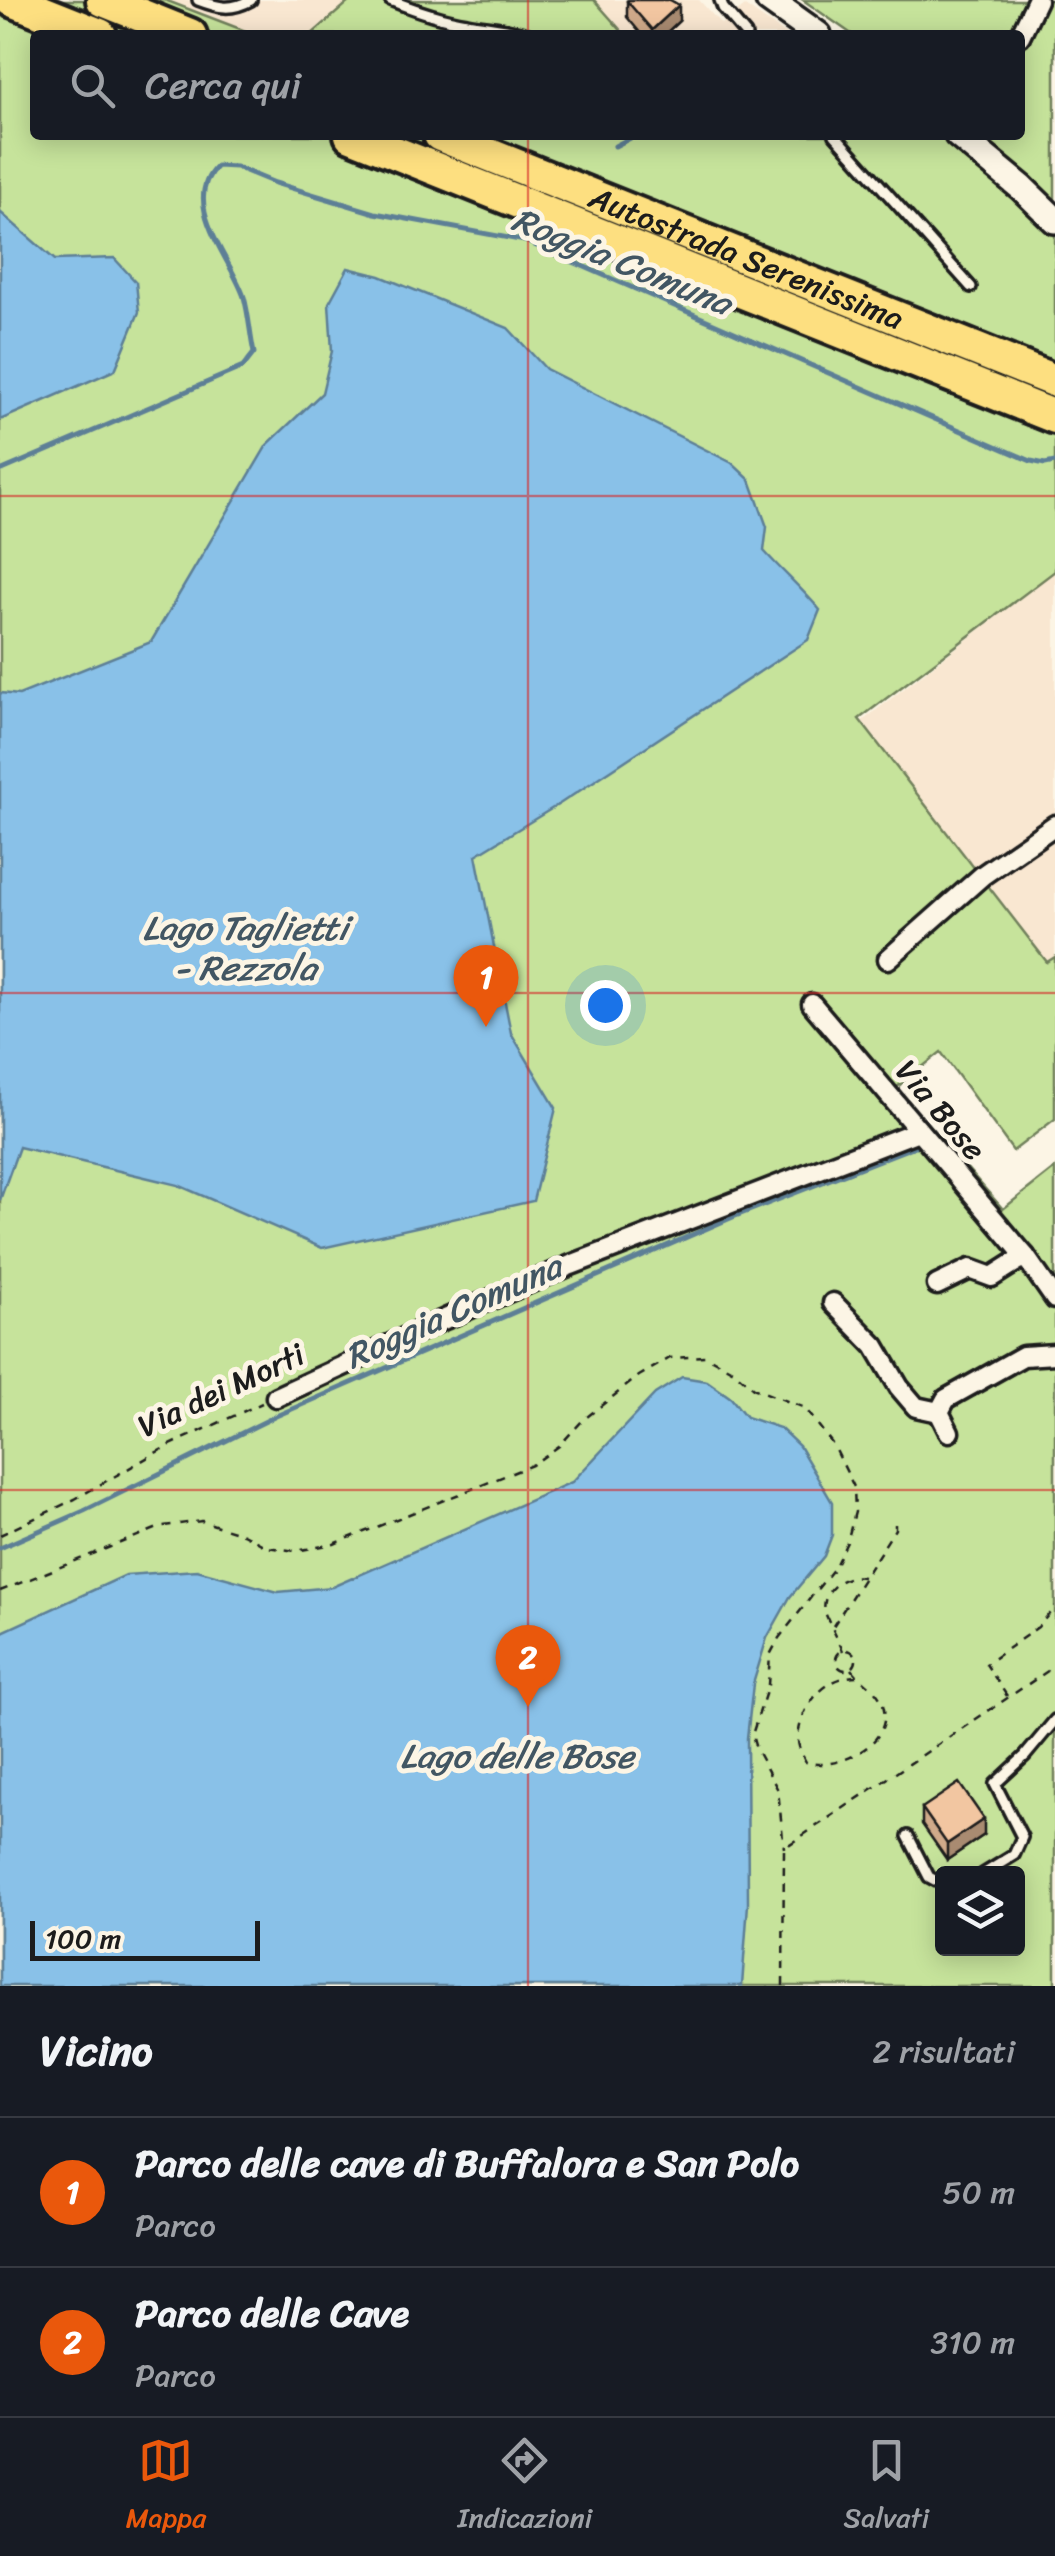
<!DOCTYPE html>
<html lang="it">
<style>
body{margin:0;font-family:Sriracha,sans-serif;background:#20242c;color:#f1f3f6}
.controls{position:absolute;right:30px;bottom:30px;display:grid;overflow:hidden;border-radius:10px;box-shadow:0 5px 25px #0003}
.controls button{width:90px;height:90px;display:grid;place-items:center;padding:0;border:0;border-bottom:2px solid #363941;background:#171b24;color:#f1f3f6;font:50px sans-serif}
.scale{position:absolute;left:30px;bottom:25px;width:230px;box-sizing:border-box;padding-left:10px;border:5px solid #1c1c1c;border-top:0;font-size:28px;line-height:35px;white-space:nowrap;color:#1c1c1c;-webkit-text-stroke:8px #fcf5e5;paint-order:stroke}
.you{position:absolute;left:605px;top:1005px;width:35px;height:35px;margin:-25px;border:8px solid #fff;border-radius:50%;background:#1a73e8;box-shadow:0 0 0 15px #1a73e833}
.badge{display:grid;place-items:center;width:65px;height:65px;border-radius:50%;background:#ea580c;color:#fff;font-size:32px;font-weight:700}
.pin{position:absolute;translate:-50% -82px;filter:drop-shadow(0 2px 5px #0008)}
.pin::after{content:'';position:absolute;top:52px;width:35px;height:30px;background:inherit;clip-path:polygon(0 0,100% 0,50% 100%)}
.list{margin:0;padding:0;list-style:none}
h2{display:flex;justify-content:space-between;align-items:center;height:130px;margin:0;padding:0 40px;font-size:42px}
h2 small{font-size:32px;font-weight:400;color:#9ea1a6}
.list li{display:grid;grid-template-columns:65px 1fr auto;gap:30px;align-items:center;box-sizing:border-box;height:150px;padding:0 40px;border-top:2px solid #363941}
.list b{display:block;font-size:38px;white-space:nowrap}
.list p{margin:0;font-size:32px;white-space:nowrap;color:#9ea1a6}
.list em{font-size:32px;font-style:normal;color:#9ea1a6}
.icon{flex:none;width:55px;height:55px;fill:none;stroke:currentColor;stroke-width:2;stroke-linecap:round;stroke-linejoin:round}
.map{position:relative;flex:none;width:1055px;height:1986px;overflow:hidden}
.search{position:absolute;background:#171b24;box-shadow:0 5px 25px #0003;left:30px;right:30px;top:30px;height:110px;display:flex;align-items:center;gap:25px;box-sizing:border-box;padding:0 35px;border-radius:10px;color:#9ea1a6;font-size:38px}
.sheet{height:430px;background:#171b24}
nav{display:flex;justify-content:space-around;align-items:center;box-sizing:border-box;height:140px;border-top:2px solid #363941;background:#171b24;font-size:28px;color:#9ea1a6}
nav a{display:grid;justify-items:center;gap:5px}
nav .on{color:#ea580c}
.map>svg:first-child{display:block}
.built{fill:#f9e7d1}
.green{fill:#c6e39b;stroke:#71805c;stroke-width:2.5;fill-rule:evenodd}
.water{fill:#89c1e8;stroke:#5d7f96;stroke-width:2.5}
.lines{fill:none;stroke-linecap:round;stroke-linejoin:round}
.stream{stroke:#5d7f96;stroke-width:5}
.service-casing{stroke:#1c1c1c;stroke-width:16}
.minor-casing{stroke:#1c1c1c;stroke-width:25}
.secondary-casing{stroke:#1c1c1c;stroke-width:32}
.motorway-casing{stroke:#1c1c1c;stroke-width:40}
.path{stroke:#1c1c1c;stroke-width:2.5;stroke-dasharray:8 8;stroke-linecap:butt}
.service{stroke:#fcf5e5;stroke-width:9}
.minor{stroke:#fcf5e5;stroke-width:18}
.secondary{stroke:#fcf5e5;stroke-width:25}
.motorway{stroke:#fddf80;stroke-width:32}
.wall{fill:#d0aa8a;stroke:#1c1c1c;stroke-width:2.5}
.shaded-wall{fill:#a98b71;stroke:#1c1c1c;stroke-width:2.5}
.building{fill:#f2c6a1;stroke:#1c1c1c;stroke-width:2.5}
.grid{fill:none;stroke:#d62828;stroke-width:2.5;stroke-opacity:0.55}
.labels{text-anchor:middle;stroke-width:10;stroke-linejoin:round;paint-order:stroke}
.street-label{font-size:32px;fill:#1c1c1c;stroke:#fcf5e5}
.water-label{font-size:35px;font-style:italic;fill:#425663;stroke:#fcf5e5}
</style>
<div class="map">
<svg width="1055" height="1986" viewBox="0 0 1055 1986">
<rect width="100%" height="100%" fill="#fcf5e5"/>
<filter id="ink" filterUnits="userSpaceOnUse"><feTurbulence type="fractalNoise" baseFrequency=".01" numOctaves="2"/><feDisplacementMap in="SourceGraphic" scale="20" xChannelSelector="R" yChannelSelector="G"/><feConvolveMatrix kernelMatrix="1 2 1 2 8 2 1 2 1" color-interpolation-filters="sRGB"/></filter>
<g filter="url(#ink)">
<!-- built -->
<g class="built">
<polygon points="164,0 699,0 721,24 745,6 787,35 248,35"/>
<polygon points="1055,571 1055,812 975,870 861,722"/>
<polygon points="1055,837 1055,957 1048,963 986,884"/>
</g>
<!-- green -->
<g class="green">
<path d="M0,0H165L256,35H35V135H1020V35H853L803,0H1055V571L859,719L1047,962L1055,957V1119L1013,1151L941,1052L896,1088L1003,1209L1055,1168V1986H0ZM942,1874H1018V1948H942Z"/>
<polygon points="351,0 594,0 625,35 311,35"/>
</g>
<!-- water -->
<g class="water">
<polygon points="0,212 55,260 114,258 136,282 139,312 115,370 0,420"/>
<path d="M348,268L380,276L508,328L546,369L732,463L750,480L767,527L764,551C782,571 802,589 820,610L808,640L561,803L476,855L511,1033L556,1108L533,1201L322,1248L178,1185L19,1147L0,1200V693L19,695L151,642L267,445L322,393L332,351L329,303Z"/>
<polygon points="682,1377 707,1381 731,1398 746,1417 780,1428 799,1446 832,1502 832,1535 824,1556 790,1597 767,1638 753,1684 747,1738 748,1904 742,1986 0,1986 0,1633 126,1575 197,1570 278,1592 332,1587 572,1482 655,1394"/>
</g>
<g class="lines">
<!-- stream -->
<g class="stream">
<polyline points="615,146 636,135"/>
<path d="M0,471L243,367L254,353C250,335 249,315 244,297C231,258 179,203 217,166L236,167L275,183L375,213L525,241L1031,461L1045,464L1055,462"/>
<polyline points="0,1548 84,1511 276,1416 733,1217 923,1143"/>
</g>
<defs>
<g id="service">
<path d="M198,0C219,8 231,11 251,0"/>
<path d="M390,0C415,10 441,19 467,23C489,27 509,28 531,35"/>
<polyline points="720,0 723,8 746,35"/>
<polyline points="835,135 971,287"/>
<polyline points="908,1836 929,1877 942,1884"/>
<polyline points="983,1874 1014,1855 1022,1837 995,1784 1025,1756 1055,1720"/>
</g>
<g id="minor">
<polyline points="1020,36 1037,0"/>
<polyline points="888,959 983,875 1055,825"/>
<polyline points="812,1004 1025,1256 1055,1299"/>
<polyline points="937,1285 970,1269 992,1277 1025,1256"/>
<polyline points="833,1303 875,1346 899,1387 916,1407 939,1412"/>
<polyline points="276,1397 445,1319 571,1265 918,1131"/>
<polyline points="949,1432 939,1412 946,1399 1023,1356 1055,1354"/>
</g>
<g id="secondary">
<polyline points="769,0 818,35"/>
<polyline points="958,135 1022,188 1055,220"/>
</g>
<g id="motorway">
<polyline points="12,0 100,35"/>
<polyline points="103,0 190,35"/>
<polyline points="351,135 1055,417"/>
<path id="s1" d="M440,135L1055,381"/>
</g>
</defs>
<!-- service casing -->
<use href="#service" class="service-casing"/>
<!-- minor casing -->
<use href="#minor" class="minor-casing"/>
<!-- secondary casing -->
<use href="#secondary" class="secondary-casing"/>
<!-- motorway casing -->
<use href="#motorway" class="motorway-casing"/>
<!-- path -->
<g class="path">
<polyline points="0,1535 75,1499 166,1447 262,1403"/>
<polyline points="0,1591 163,1526 202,1521 243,1534 267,1547 296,1551 334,1544 532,1465 559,1446 583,1420 639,1376 670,1358 706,1356 734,1371 753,1388 805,1408 834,1446 854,1487 855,1512 847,1542 834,1568 779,1638 770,1655 768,1685 752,1735 756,1749 778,1790 784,1848"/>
<polyline points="833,1626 895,1529 895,1523"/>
<circle cx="846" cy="1660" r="10"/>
<path d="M843,1651C839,1641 827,1619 825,1612C820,1591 844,1573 863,1577"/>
<path d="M852,1669C862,1683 877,1687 883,1705C895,1745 834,1772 806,1762C802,1755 798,1747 798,1740C799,1708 824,1676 857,1676"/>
<polyline points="1007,1696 986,1664 1038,1627 1055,1607"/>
<polyline points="783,1986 784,1848 1055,1666"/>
</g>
<!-- service -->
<use href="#service" class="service"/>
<!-- minor -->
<use href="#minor" class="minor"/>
<!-- secondary -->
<use href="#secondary" class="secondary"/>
<!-- motorway -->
<use href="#motorway" class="motorway"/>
</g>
<!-- wall -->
<g class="wall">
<polygon points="627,1 679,21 664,35 642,35 627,17"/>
<polygon points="922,1808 984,1835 947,1860 922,1824"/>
</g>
<!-- shaded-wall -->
<g class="shaded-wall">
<polygon points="679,5 679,21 664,35 652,35 652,30"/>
<polygon points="984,1819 984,1835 947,1860 947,1844"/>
</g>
<!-- building -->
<g class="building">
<polygon points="628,0 670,0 679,5 652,30 627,1"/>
<polygon points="959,1783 984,1819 947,1844 922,1808"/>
</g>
</g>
<!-- grid -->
<path class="grid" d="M528,0V35M528,135V1986M0,496H1055M0,993H1055M0,1490H1055"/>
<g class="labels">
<!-- street labels -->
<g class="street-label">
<text dy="11" stroke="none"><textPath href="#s1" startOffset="330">Autostrada Serenissima</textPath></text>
<text transform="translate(941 1110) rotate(50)" y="11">Via Bose</text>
<text transform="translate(221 1390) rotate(-25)" y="11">Via dei Morti</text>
</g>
<!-- water labels -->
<g class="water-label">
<text transform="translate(622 261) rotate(22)" y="12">Roggia Comuna</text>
<text x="245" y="940">Lago Taglietti<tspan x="245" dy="40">- Rezzola</tspan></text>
<text transform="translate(453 1311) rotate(-24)" y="12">Roggia Comuna</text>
<text x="517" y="1768">Lago delle Bose</text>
</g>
</g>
</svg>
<div class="controls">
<button><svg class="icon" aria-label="layers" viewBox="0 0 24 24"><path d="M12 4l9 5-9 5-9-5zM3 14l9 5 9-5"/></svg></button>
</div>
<div class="scale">100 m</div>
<div class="you"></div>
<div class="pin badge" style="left:486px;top:1027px">1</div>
<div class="pin badge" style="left:528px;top:1707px">2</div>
<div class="search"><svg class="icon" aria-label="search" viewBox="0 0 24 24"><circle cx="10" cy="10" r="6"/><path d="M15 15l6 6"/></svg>Cerca qui</div>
</div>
<section class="sheet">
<h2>Vicino<small>2 risultati</small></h2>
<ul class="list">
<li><span class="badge">1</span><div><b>Parco delle cave di Buffalora e San Polo</b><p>Parco</p></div><em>50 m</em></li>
<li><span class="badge">2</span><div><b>Parco delle Cave</b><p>Parco</p></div><em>310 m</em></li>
</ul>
</section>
<nav>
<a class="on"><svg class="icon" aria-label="map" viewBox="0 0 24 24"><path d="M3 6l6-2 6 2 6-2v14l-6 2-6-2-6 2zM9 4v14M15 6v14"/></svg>Mappa</a>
<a><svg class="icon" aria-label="directions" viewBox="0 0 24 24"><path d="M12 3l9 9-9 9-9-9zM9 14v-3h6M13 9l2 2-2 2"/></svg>Indicazioni</a>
<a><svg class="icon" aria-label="saved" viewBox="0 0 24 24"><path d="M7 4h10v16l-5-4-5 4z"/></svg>Salvati</a>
</nav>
